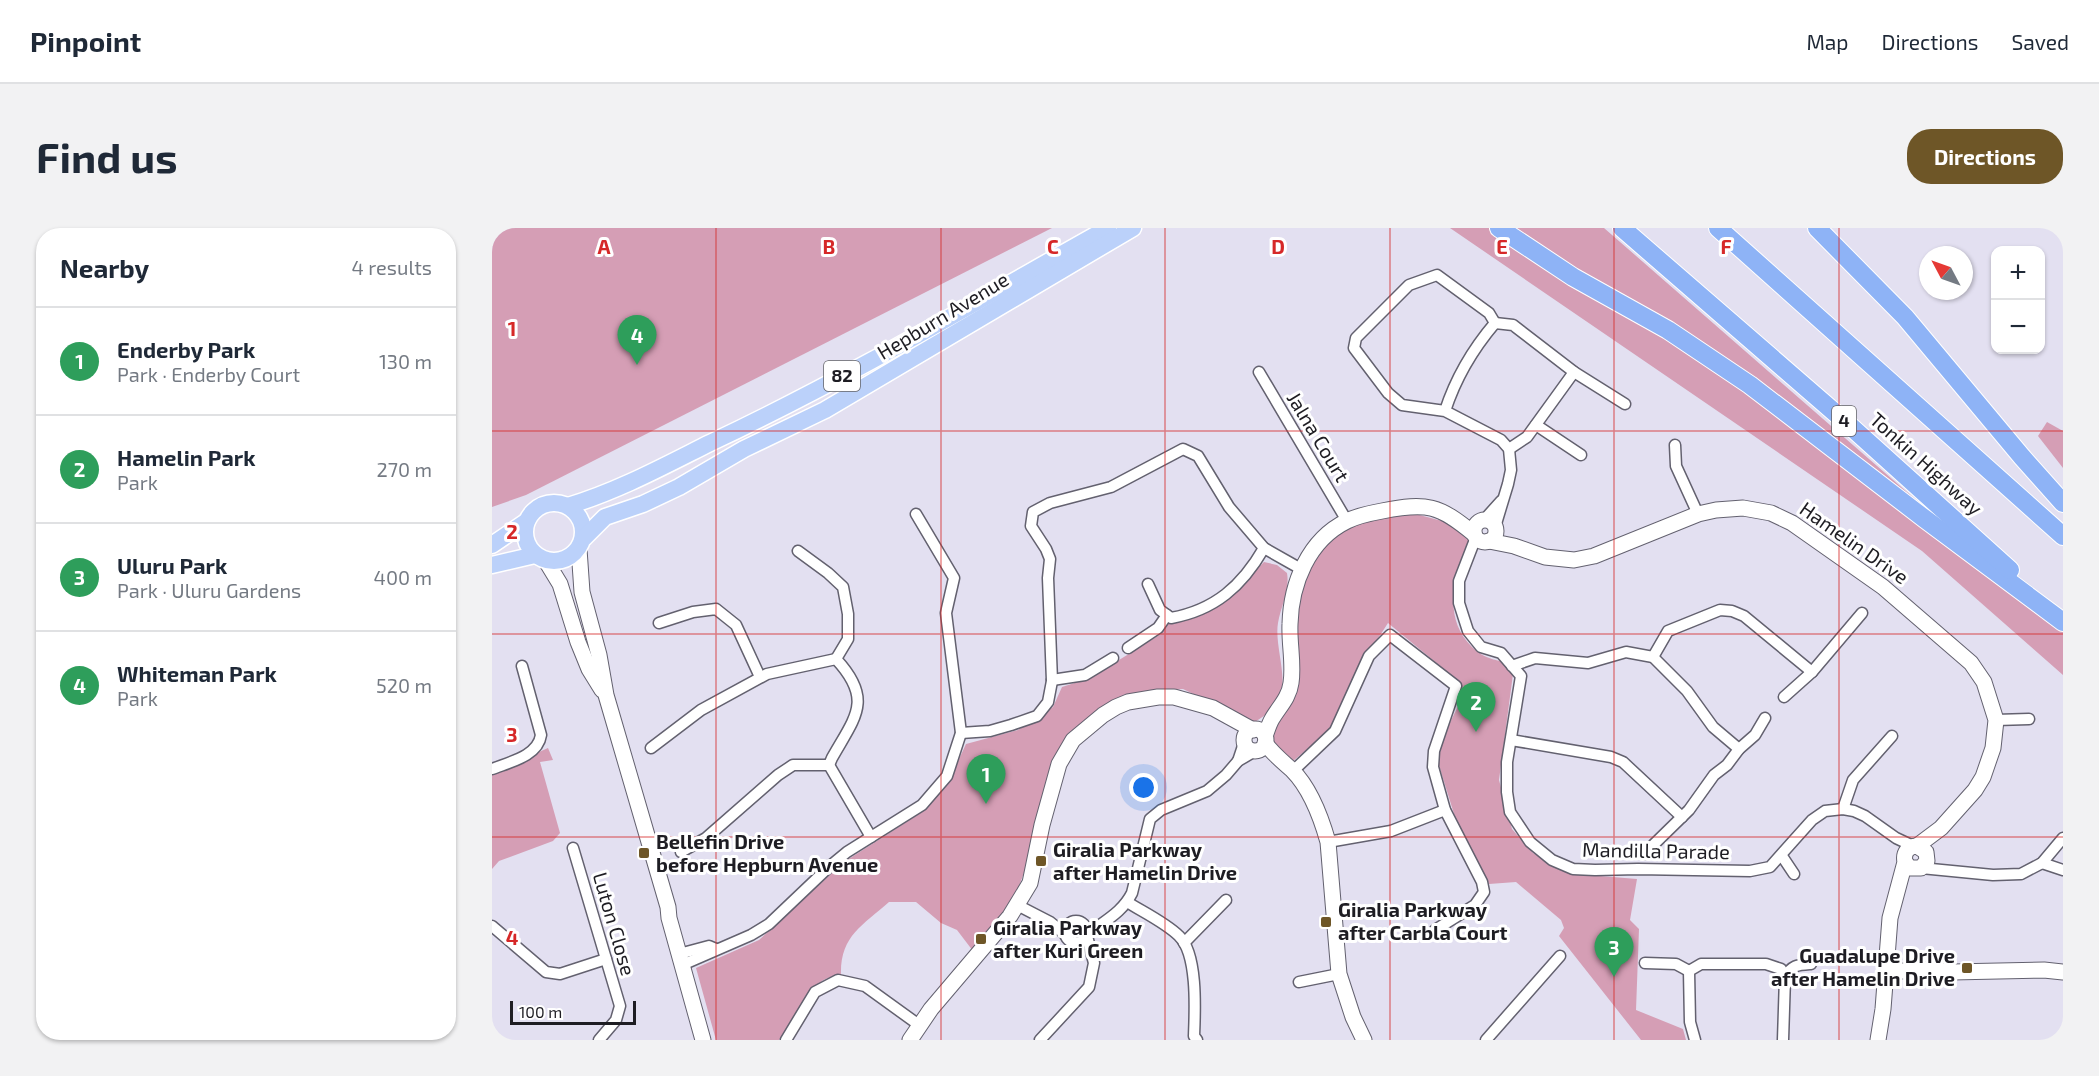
<!DOCTYPE html>
<meta charset="utf-8">
<style>
body{margin:0;font-family:"Exo 2",sans-serif;background:#f2f2f3;color:#1f2937}
.controls{position:absolute;right:18px;top:18px;display:grid;overflow:hidden;border-radius:12px;box-shadow:0 2px 4px #0004}
.controls button{width:54px;height:54px;display:grid;place-items:center;padding:0;border:0;border-bottom:2px solid #e0e1e3;background:#fff;color:#1f2937;font:30px sans-serif}
.compass{position:absolute;left:1427px;top:18px;width:54px;height:54px;border-radius:50%;background:#fff;box-shadow:0 2px 4px #0004;rotate:311deg}
.scale{position:absolute;left:18px;bottom:15px;width:126px;box-sizing:border-box;padding-left:6px;border:3px solid #1e1d23;border-top:0;font-size:16px;line-height:21px;white-space:nowrap;color:#1e1d23;-webkit-text-stroke:4px #fff;paint-order:stroke}
.you{position:absolute;left:652px;top:560px;width:21px;height:21px;margin:-15px;border:4px solid #fff;border-radius:50%;background:#1a73e8;box-shadow:0 0 0 9px #1a73e833}
.badge{display:grid;place-items:center;width:39px;height:39px;border-radius:50%;background:#6e5627;color:#fff;font-size:20px;font-weight:700}
.pin{position:absolute;translate:-50% -50px;filter:drop-shadow(0 2px 3px #0008)}
.pin::after{content:'';position:absolute;top:32px;width:21px;height:18px;background:inherit;clip-path:polygon(0 0,100% 0,50% 100%)}
.list{margin:0;padding:0;list-style:none}
h2{display:flex;justify-content:space-between;align-items:center;height:78px;margin:0;padding:0 24px;font-size:26px}
h2 small{font-size:20px;font-weight:400;color:#747a83}
.list li{display:grid;grid-template-columns:39px 1fr auto;gap:18px;align-items:center;box-sizing:border-box;height:108px;padding:0 24px;border-top:2px solid #e0e1e3}
.list b{display:block;font-size:22px;white-space:nowrap}
.list p{margin:0;font-size:20px;white-space:nowrap;color:#747a83}
.list em{font-size:20px;font-style:normal;color:#747a83}
.map{position:relative;flex:none;width:1571px;height:812px;overflow:hidden;border-radius:24px}
header{display:flex;align-items:center;gap:36px;box-sizing:border-box;height:84px;padding:0 30px;background:#fff;border-bottom:2px solid #e0e1e3}
header strong{font-size:28px}
nav{display:flex;gap:33px;margin-inline-start:auto;font-size:21px}
.intro{display:flex;align-items:center;justify-content:space-between;box-sizing:border-box;height:144px;padding:0 36px}
h1{margin:0;font-size:42px}
.button{padding:15px 27px;border-radius:24px;background:#6e5627;color:#fff;font-size:21px;font-weight:700}
main{display:flex;gap:36px;padding:0 36px}
aside{flex:1;background:#fff;border-radius:24px;box-shadow:0 2px 4px #0004}
.map>svg:first-child{display:block}
.green{fill:#d59eb5}
.lines{fill:none;stroke-linecap:round;stroke-linejoin:round}
.street-casing{stroke:#63616f;stroke-width:13}
.secondary-casing{stroke:#63616f;stroke-width:17}
.primary-casing{stroke:#fff;stroke-width:19}
.highway-casing{stroke:#fff;stroke-width:20}
.street{stroke:#fff;stroke-width:10}
.secondary{stroke:#fff;stroke-width:15}
.primary{stroke:#bbd1fa;stroke-width:16}
.highway{stroke:#8eb3f6;stroke-width:18}
.grid{fill:none;stroke:#d62828;stroke-width:1.5;stroke-opacity:0.55}
.poi-dot{fill:#6e5627;stroke:#fff;stroke-width:2}
.labels{text-anchor:middle;stroke-width:6;stroke-linejoin:round;paint-order:stroke}
.shield{fill:#fff;stroke:#626165;stroke-width:1.5}
.shield-label{font-size:18px;font-weight:bold;fill:#1e1d23}
.street-label{font-size:20px;fill:#1e1d23;stroke:#fff}
.poi-label{font-size:20px;font-weight:bold;fill:#1e1d23;stroke:#fff;text-anchor:start}
.grid-label{font-size:20px;text-anchor:middle;font-weight:bold;fill:#d62828;stroke:#fff;stroke-width:6;stroke-linejoin:round;paint-order:stroke}
</style>
<header>
<strong>Pinpoint</strong>
<nav><a>Map</a><a>Directions</a><a>Saved</a></nav>
</header>
<div class="intro"><h1>Find us</h1><a class="button">Directions</a></div>
<main>
<aside>
<h2>Nearby<small>4 results</small></h2>
<ul class="list">
<li><span class="badge" style="background:#2e9e5b">1</span><div><b>Enderby Park</b><p>Park · Enderby Court</p></div><em>130 m</em></li>
<li><span class="badge" style="background:#2e9e5b">2</span><div><b>Hamelin Park</b><p>Park</p></div><em>270 m</em></li>
<li><span class="badge" style="background:#2e9e5b">3</span><div><b>Uluru Park</b><p>Park · Uluru Gardens</p></div><em>400 m</em></li>
<li><span class="badge" style="background:#2e9e5b">4</span><div><b>Whiteman Park</b><p>Park</p></div><em>520 m</em></li>
</ul>
</aside>
<div class="map">
<svg width="1571" height="812" viewBox="0 0 1571 812">
<rect width="100%" height="100%" fill="#e3e0f1"/>
<!-- green -->
<g class="green">
<polygon points="0,0 560,0 34,267 0,279"/>
<polygon points="958,0 1112,0 1571,400 1571,447 1430,323"/>
<polygon points="1555,194 1571,203 1571,240 1546,208"/>
<path d="M920,285L969,298L978,314C963,348 949,388 980,419C985,424 993,429 1000,431C1003,432 1010,433 1013,435C1016,437 1019,443 1021,446L1007,552L1020,601L1041,625L1058,635L1084,646L1145,651L1138,692L1147,701L1144,782L1191,801L1194,812H1149L1067,708L1072,700L1069,692L1024,654L997,656L963,589L945,531L946,519L970,470V459L965,452L896,395L874,429L838,502L801,533C788,527 782,520 778,506L786,491L801,394L819,331L842,307L865,295Z"/>
<path d="M772,334L785,337L795,345C798,362 789,378 786,395C782,418 798,453 786,474C781,483 769,490 761,495L691,461L659,463L585,500L526,661L505,695L481,723L465,702L449,695L424,674H397C370,698 348,708 349,747C343,749 335,749 330,753C309,767 303,794 287,812H224L204,740L267,712L352,634L430,584L455,557L474,516L526,502L561,479L570,459L598,450L669,406L677,394L702,390L731,375Z"/>
<polygon points="56,520 61,532 48,534 68,605 61,613 7,633 0,641 0,545"/>
</g>
<g class="lines">
<defs>
<g id="street">
<polyline points="1003,95 1021,97 1082,144 1133,176"/>
<polyline points="767,144 855,293"/>
<path d="M953,183C964,149 980,122 1003,95L997,85L945,47L917,57L864,110L862,120L896,165L910,177L953,183L1009,212L1017,221L1019,242L1016,256L1003,299"/>
<polyline points="1044,197 1089,227"/>
<polyline points="1183,217 1184,238 1206,286"/>
<polyline points="1017,221 1035,209 1082,144"/>
<polyline points="992,292 1009,273"/>
<polyline points="984,309 967,353 967,375 976,403 989,419 1009,425 1029,448 1015,534 1015,564 1018,584 1038,614 1060,632 1081,641 1103,642 1146,641 1258,643 1278,639 1320,592 1333,583 1351,581 1362,583 1373,588 1404,610 1421,618"/>
<polyline points="306,323 336,345 351,359 356,386 356,411 344,431"/>
<path d="M656,356L668,382L679,390C723,382 750,358 772,320"/>
<polyline points="167,395 201,384 224,381 244,397 268,449"/>
<polyline points="636,420 666,400 675,387"/>
<polyline points="1161,429 1176,403 1228,382 1240,383 1252,388 1320,444"/>
<polyline points="1020,438 1043,430 1096,435 1134,424 1161,429 1195,463 1221,499 1247,521"/>
<polyline points="560,452 593,447 621,430"/>
<polyline points="1292,469 1320,444 1370,385"/>
<polyline points="1504,492 1537,491"/>
<polyline points="469,505 498,503 519,497 545,488 556,474 560,453 556,350 558,331 554,321 539,298 541,284 558,275 619,259 691,221 706,228 737,279 772,320 809,341"/>
<polyline points="1019,512 1119,529 1131,534 1190,589"/>
<path d="M159,520L209,482L275,446L344,431C382,472 363,489 340,530L337,537"/>
<polyline points="746,533 752,515"/>
<path d="M0,541C18,534 46,528 49,507L30,438"/>
<polyline points="801,543 843,503 877,428 898,407 964,458 942,523 941,539 953,582 990,654 992,664 983,677 943,702"/>
<polyline points="1351,581 1361,552 1400,508"/>
<polyline points="836,614 899,603 953,582"/>
<polyline points="81,620 128,778 124,792 107,812"/>
<polyline points="189,624 214,610 286,547 301,537 337,537 379,609"/>
<polyline points="1152,626 1197,582 1222,547 1235,537 1247,521 1263,507 1273,490"/>
<polyline points="1290,628 1302,646"/>
<polyline points="1550,635 1571,642"/>
<polyline points="1429,640 1501,647 1529,646 1550,635 1571,610"/>
<path d="M635,674C651,684 674,695 687,708C706,726 703,783 702,808L705,812"/>
<polyline points="525,677 558,694 574,707"/>
<circle cx="584" cy="704" r="11"/>
<polyline points="0,698 54,744 68,746 114,731"/>
<path d="M596,706C612,693 630,685 640,665L658,591L669,582L715,563L734,547L746,533L763,523"/>
<polyline points="692,715 734,672"/>
<polyline points="187,726 217,718 224,721"/>
<polyline points="1153,735 1184,736 1197,743"/>
<polyline points="190,737 259,707 277,696 338,638 355,624 430,577 455,548 469,505 454,385 462,350 424,286"/>
<path d="M1293,749C1300,737 1305,737 1319,736"/>
<polyline points="807,754 847,746"/>
<polyline points="294,812 323,764 346,752 373,758 427,797"/>
<polyline points="548,812 597,759 602,735 595,708"/>
<polyline points="994,812 1068,728"/>
<polyline points="1203,812 1198,794 1197,743 1209,736 1274,736 1289,741 1293,749 1291,812"/>
</g>
<g id="secondary">
<circle cx="993" cy="303" r="11"/>
<polyline points="997,313 1022,318 1053,329 1082,332 1102,328 1206,286 1224,282 1251,280 1279,285 1300,295 1391,359 1479,435 1492,454 1504,492 1501,520 1491,549 1483,562 1449,600 1425,618"/>
<polyline points="87,321 90,364 107,427 114,467 176,679 177,690 211,812"/>
<polyline points="54,333 68,356 86,414 97,441 110,462"/>
<circle cx="763" cy="512" r="11"/>
<path d="M773,508C775,503 777,496 780,491C787,479 797,470 799,455C802,436 797,415 798,396C799,356 816,312 855,293C865,288 879,285 890,283C935,274 947,277 982,306"/>
<path d="M773,515C781,526 790,533 800,542C819,561 829,589 836,614L847,746L861,789L872,812"/>
<polyline points="1394,743 1417,743 1429,741 1460,744 1552,742 1571,744"/>
<polyline points="418,812 439,781 518,688 538,655 550,597 567,536 581,512 611,487 624,479 636,474 666,469 682,469 721,480 761,502"/>
<path d="M1386,812L1391,781L1398,690L1413,634C1411,625 1416,618 1425,618L1434,624L1435,633L1429,640H1418L1413,634"/>
</g>
<g id="primary">
<circle cx="62" cy="304" r="29"/>
<path d="M76,278C126,263 172,238 218,215C354,151 484,74 616,0"/>
<polyline points="92,310 113,289 151,276 187,259 252,221 333,182 641,0"/>
<polyline points="0,317 35,293"/>
<polyline points="0,337 43,327"/>
</g>
<g id="highway">
<polyline points="1007,0 1081,49 1176,102 1258,157 1433,291 1571,394"/>
<polyline points="1130,0 1356,196 1518,342"/>
<polyline points="1226,0 1571,308"/>
<polyline points="1325,0 1413,89 1530,229 1571,275"/>
</g>
</defs>
<!-- street casing -->
<use href="#street" class="street-casing"/>
<!-- secondary casing -->
<use href="#secondary" class="secondary-casing"/>
<!-- primary casing -->
<use href="#primary" class="primary-casing"/>
<!-- highway casing -->
<use href="#highway" class="highway-casing"/>
<!-- street -->
<use href="#street" class="street"/>
<!-- secondary -->
<use href="#secondary" class="secondary"/>
<!-- primary -->
<use href="#primary" class="primary"/>
<!-- highway -->
<use href="#highway" class="highway"/>
</g>
<!-- grid -->
<path class="grid" d="M224,0V812M449,0V812M673,0V812M898,0V812M1122,0V812M1347,0V812M0,203H1571M0,406H1571M0,609H1571"/>
<!-- markers -->
<g class="poi-dot">
<rect x="146" y="619" width="12" height="12" rx="3"/>
<rect x="543" y="627" width="12" height="12" rx="3"/>
<rect x="828" y="688" width="12" height="12" rx="3"/>
<rect x="483" y="705" width="12" height="12" rx="3"/>
<rect x="1469" y="734" width="12" height="12" rx="3"/>
</g>
<g class="labels">
<!-- shield labels -->
<g class="shield">
<rect x="332" y="133" width="36" height="30" rx="4.5"/>
<rect x="1340" y="178" width="24" height="30" rx="4.5"/>
</g>
<g class="shield-label">
<text x="350" y="154">82</text>
<text x="1352" y="199">4</text>
</g>
<!-- street labels -->
<g class="street-label">
<text transform="translate(451 88) rotate(-31)" y="7">Hepburn Avenue</text>
<text transform="translate(826 209) rotate(59)" y="7">Jalna Court</text>
<text transform="translate(1434 236) rotate(42)" y="7">Tonkin Highway</text>
<text transform="translate(1362 315) rotate(35)" y="7">Hamelin Drive</text>
<text transform="translate(1164 623) rotate(1)" y="7">Mandilla Parade</text>
<text transform="translate(122 696) rotate(74)" y="7">Luton Close</text>
</g>
<!-- poi labels -->
<g class="poi-label">
<text x="164" y="621">Bellefin Drive<tspan x="164" dy="23">before Hepburn Avenue</tspan></text>
<text x="561" y="629">Giralia Parkway<tspan x="561" dy="23">after Hamelin Drive</tspan></text>
<text x="846" y="689">Giralia Parkway<tspan x="846" dy="23">after Carbla Court</tspan></text>
<text x="501" y="707">Giralia Parkway<tspan x="501" dy="23">after Kuri Green</tspan></text>
<text x="1463" y="735" text-anchor="end">Guadalupe Drive<tspan x="1463" dy="23">after Hamelin Drive</tspan></text>
</g>
</g>
<g class="grid-label">
<text x="112" y="26">A</text>
<text x="337" y="26">B</text>
<text x="561" y="26">C</text>
<text x="786" y="26">D</text>
<text x="1010" y="26">E</text>
<text x="1234" y="26">F</text>
<text x="20" y="108">1</text>
<text x="20" y="311">2</text>
<text x="20" y="514">3</text>
<text x="20" y="717">4</text>
</g>
</svg>
<div class="controls">
<button>+</button>
<button>−</button>
</div>
<svg class="compass" viewBox="-18 -18 36 36"><path d="M0-13l5 13h-10z" fill="#e53935"/><path d="M0 13l5-13h-10z" fill="#747a83"/></svg>
<div class="scale">100 m</div>
<div class="you"></div>
<div class="pin badge" style="left:494px;top:576px;background:#2e9e5b">1</div>
<div class="pin badge" style="left:984px;top:504px;background:#2e9e5b">2</div>
<div class="pin badge" style="left:1122px;top:749px;background:#2e9e5b">3</div>
<div class="pin badge" style="left:145px;top:137px;background:#2e9e5b">4</div>
</div>
</main>
